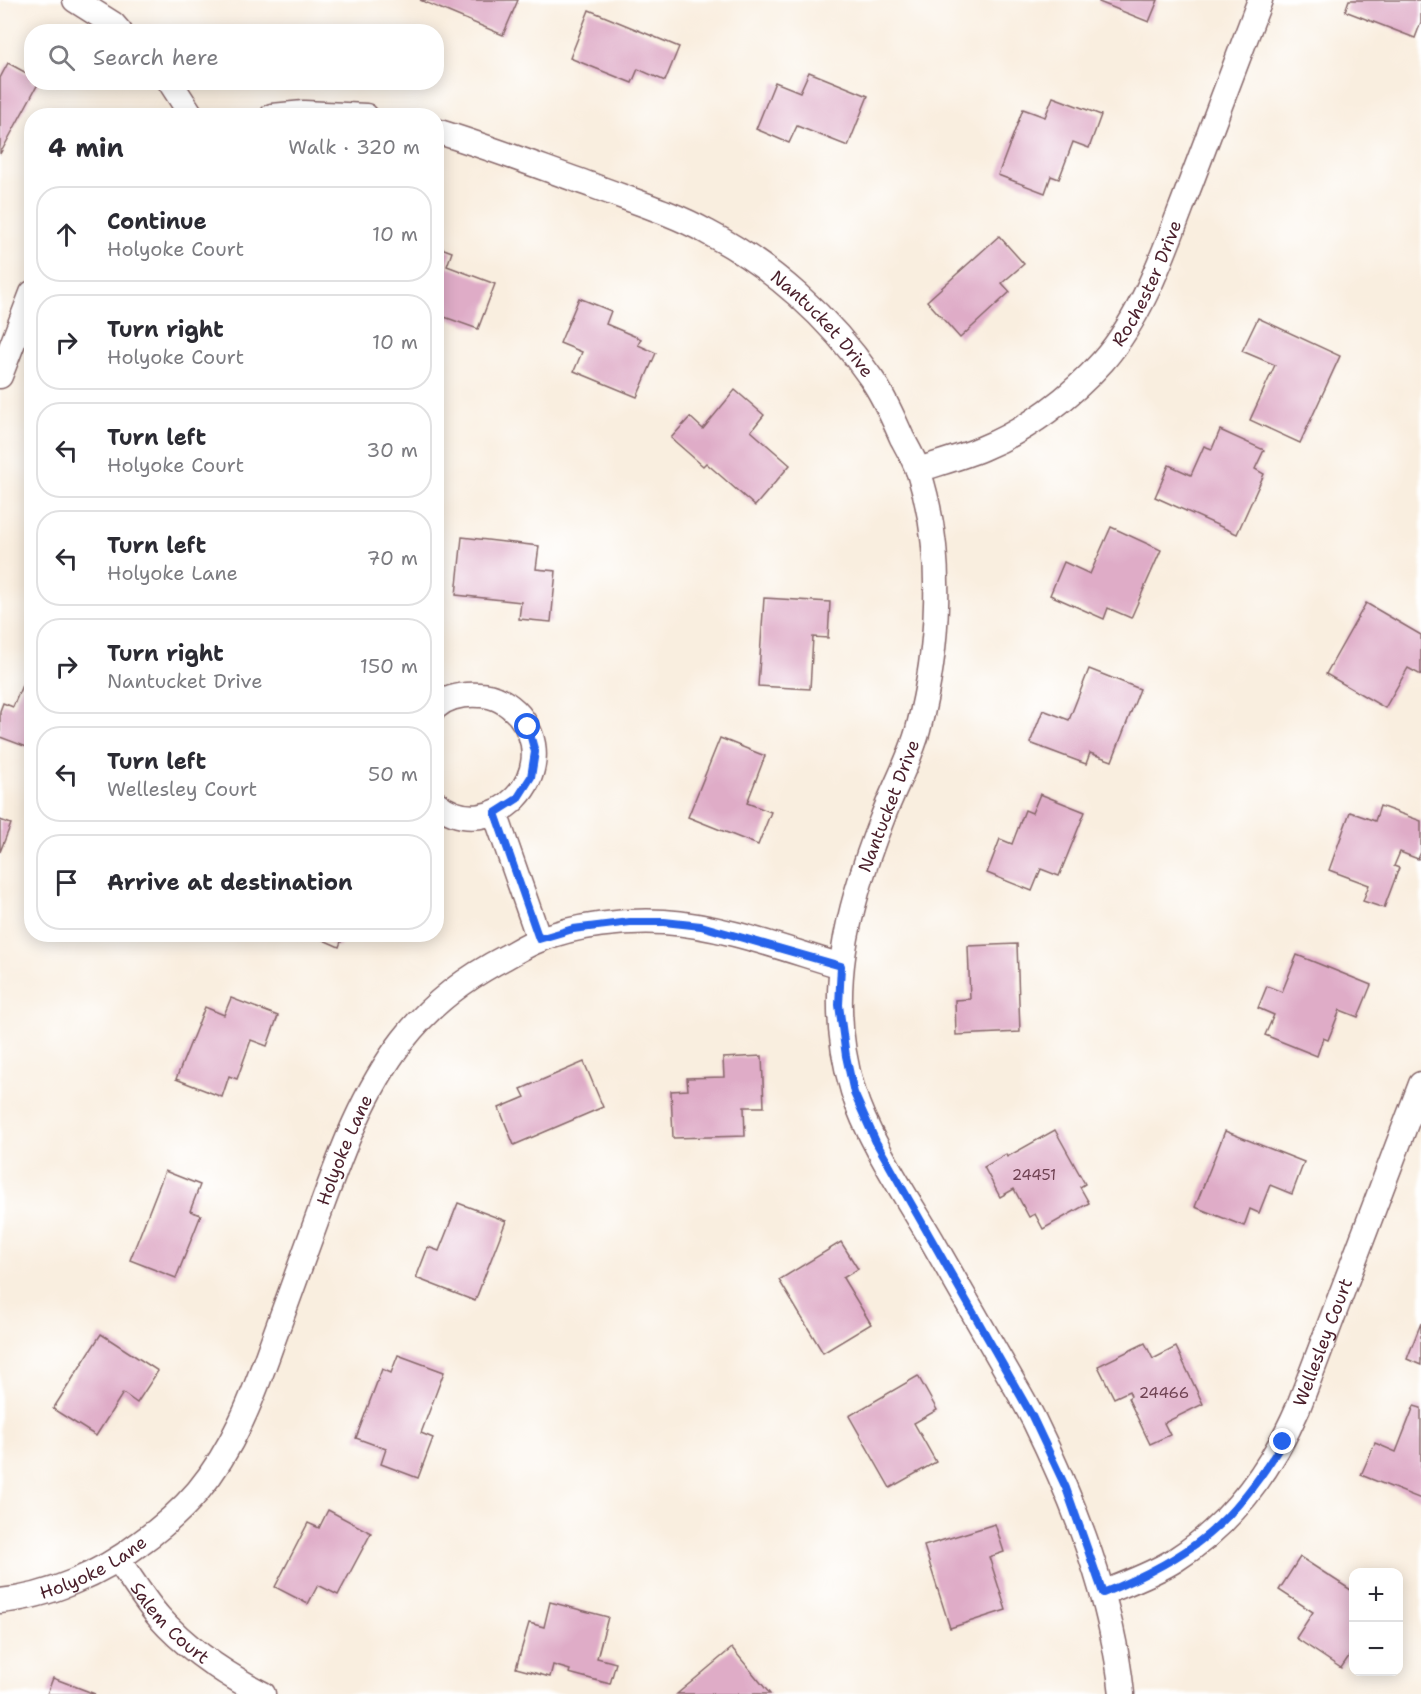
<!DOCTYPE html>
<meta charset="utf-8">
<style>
body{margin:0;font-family:"Shantell Sans",sans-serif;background:#f7f7f7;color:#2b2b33}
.controls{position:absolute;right:18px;bottom:18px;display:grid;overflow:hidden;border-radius:12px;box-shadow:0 3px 15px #0003}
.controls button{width:54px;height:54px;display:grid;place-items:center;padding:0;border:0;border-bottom:2px solid #e1e1e2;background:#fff;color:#2b2b33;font:30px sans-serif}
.stop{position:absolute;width:18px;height:18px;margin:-14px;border:4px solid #2563eb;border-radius:50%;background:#fff}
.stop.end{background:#2563eb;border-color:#fff;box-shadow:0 2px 6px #0008}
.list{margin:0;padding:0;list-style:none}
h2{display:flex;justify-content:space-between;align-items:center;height:78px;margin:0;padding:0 24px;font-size:26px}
h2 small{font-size:20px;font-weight:400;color:#7c7c81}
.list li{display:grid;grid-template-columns:39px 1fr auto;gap:18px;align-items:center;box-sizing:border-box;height:96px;margin:0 12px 12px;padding:0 12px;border:2px solid #e1e1e2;border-radius:24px}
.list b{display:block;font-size:22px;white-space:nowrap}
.list p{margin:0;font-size:20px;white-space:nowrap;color:#7c7c81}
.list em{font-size:20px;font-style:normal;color:#7c7c81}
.icon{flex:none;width:33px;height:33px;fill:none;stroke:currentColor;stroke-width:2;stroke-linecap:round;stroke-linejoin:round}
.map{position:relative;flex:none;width:1421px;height:1694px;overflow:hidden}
.search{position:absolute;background:#fff;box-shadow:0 3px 15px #0003;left:24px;top:24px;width:420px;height:66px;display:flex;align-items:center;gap:15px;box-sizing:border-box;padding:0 21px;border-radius:24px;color:#7c7c81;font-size:22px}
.panel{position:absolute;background:#fff;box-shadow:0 3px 15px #0003;left:24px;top:108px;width:420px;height:834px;border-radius:24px}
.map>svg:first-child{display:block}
.building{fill:#dfacc7}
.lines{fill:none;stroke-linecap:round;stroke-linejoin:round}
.minor-casing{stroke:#87676a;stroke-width:27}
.minor{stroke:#fff;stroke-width:24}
.route{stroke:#2563eb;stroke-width:8}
.labels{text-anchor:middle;stroke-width:4.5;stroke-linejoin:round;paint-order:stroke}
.number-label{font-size:15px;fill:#6f4252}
.street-label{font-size:18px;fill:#4a1f2b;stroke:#fff}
</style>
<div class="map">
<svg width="1421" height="1694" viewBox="0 0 1421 1694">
<rect width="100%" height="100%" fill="#fff"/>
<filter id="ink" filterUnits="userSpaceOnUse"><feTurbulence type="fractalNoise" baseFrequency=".0167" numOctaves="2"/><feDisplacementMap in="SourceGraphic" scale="12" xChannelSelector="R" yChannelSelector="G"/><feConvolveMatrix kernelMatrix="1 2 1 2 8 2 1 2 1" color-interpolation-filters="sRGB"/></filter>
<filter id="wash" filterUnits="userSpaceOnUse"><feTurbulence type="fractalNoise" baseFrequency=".008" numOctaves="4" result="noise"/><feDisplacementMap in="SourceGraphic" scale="24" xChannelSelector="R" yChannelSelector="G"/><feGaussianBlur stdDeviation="1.35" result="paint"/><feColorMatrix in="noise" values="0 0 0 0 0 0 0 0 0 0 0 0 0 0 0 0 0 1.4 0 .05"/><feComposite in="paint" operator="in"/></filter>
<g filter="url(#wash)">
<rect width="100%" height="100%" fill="#f9eedf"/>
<g id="blocks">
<!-- building -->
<g class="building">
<polygon points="420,0 518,0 503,35"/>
<polygon points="1099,0 1158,0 1149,22 1099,2"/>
<polygon points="1349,0 1421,0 1421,22 1415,38 1345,11"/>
<polygon points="589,10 679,47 665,81 638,69 632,83 570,58"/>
<polygon points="8,63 32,76 32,82 39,82 0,154 0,78"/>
<polygon points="809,72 868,96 848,146 797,126 789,143 756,129 775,82 800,92"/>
<polygon points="1053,97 1101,115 1089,148 1073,142 1059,179 1051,176 1045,193 998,175 1023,109 1045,117"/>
<polygon points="999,236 1024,264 1002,283 1010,292 960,338 927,301"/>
<polygon points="436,246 452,252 447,266 495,284 478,329 436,314"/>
<polygon points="579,298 611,311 606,324 641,339 638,345 656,353 637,397 574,371 582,352 560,343"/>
<polygon points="1258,318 1340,356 1300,443 1250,420 1275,365 1242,351"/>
<polygon points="735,390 764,415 751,431 790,465 755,506 706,463 703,466 671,438 690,417 703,429"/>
<polygon points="1220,430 1264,450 1255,469 1264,474 1237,534 1155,497 1169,465 1191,475 1204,446 1212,449"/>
<polygon points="1111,527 1161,550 1131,618 1108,608 1104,619 1050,595 1064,562 1090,574"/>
<polygon points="462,537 539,546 536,569 556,571 551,622 519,619 521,602 456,595"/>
<polygon points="764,598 830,602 828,638 813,637 810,689 758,686"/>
<polygon points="1366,603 1421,635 1421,675 1408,668 1385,708 1326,674"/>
<polygon points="32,661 32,749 0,737 0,711 3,703 13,707"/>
<polygon points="1089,669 1140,689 1112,761 1090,753 1086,764 1030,743 1043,710 1069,720"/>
<polygon points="720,738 765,756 747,803 771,812 758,845 688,817"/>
<polygon points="1040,794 1085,812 1059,876 1041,869 1032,891 987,873 1000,839 1012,844 1025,810 1032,813"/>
<polygon points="1380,806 1421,821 1421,852 1418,859 1400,852 1394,866 1399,868 1384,908 1363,901 1369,885 1329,870 1350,812 1375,821"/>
<polygon points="0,820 11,824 0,852"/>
<polygon points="310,934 344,934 339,947"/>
<polygon points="1017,944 1020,1032 956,1035 955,1000 970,999 968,946"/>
<polygon points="1297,955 1371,985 1358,1017 1340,1010 1328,1040 1323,1038 1317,1056 1265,1035 1274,1015 1258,1008 1267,986 1282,992"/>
<polygon points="231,998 278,1016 267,1046 251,1040 237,1079 229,1076 222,1097 176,1079 205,1007 224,1015"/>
<polygon points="762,1056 764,1107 744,1107 745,1136 673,1138 671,1091 688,1090 687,1078 724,1077 723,1058"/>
<polygon points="584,1062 603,1107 514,1145 499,1108 525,1097 521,1089"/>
<polygon points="1055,1130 1085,1184 1080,1187 1089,1203 1043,1229 1035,1214 1029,1217 1014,1189 1000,1197 984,1167 1006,1154 1007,1157"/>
<polygon points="1225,1131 1304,1162 1292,1194 1270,1185 1259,1213 1250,1209 1244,1226 1195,1207"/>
<polygon points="165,1171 200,1185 190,1211 201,1215 176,1278 130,1260"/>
<polygon points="458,1203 506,1221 475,1301 416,1278 428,1247 439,1251"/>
<polygon points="841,1242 858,1269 843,1278 871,1324 823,1353 779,1280"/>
<polygon points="1421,1323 1421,1365 1407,1359"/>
<polygon points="101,1334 158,1371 137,1403 123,1393 96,1436 53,1409"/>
<polygon points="1145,1343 1153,1359 1176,1347 1203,1404 1164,1423 1170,1435 1150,1444 1128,1398 1131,1396 1129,1391 1114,1398 1098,1366"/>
<polygon points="398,1355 444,1372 421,1433 433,1438 418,1478 381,1464 386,1449 356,1438 382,1369 391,1373"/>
<polygon points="918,1376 937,1410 914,1423 936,1462 890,1488 849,1416"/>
<polygon points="1414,1406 1421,1408 1421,1499 1361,1475 1375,1443 1396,1452"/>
<polygon points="328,1510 371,1533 338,1595 318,1585 308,1604 275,1587 308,1523 319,1528"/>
<polygon points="995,1524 1004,1552 989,1557 1006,1610 950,1628 924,1546"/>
<polygon points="1300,1557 1354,1592 1354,1649 1341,1668 1296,1638 1313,1612 1279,1590"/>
<polygon points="550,1602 608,1617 597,1658 616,1663 610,1684 569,1673 570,1670 553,1665 550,1677 516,1668 529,1623 544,1627"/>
<polygon points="732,1648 770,1694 677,1694"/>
<polygon points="53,1678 95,1694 47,1694"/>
</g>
</g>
</g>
<g filter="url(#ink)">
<use href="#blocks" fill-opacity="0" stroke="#87676a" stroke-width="1.5"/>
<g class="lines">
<defs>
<g id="minor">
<polyline points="75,0 113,24 120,32"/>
<polyline points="170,82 192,116"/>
<polyline points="272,116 304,113 366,116"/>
<path id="s1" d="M436,131C489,147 540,167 591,185C630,200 671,212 707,232C772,266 830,318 871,378C884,396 893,418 902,438C908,449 915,461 919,473C945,553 939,649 918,730C910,760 893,789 882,819C847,908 824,996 853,1091C868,1141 908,1199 934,1244C956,1283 979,1322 1001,1361C1012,1381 1024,1400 1034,1420C1076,1506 1112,1599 1122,1694"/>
<polyline points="0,376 32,293"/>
<path id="s2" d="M918,470C939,463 962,457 983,448C1027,430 1071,397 1103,361C1145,313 1168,241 1191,182C1214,122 1237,61 1260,0"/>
<path d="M436,707C448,696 465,694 480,695C495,695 509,704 519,715C566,773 491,848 436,803"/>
<polyline points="495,813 539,939"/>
<path id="s3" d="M118,1560C132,1579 144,1600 159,1617C188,1650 225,1674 263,1694"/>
<path id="s4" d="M1103,1593C1127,1583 1153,1574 1175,1560C1233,1523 1271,1470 1298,1408L1421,1084"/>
<path id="s5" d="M0,1601C47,1597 102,1573 139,1544C160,1529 181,1511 198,1491C233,1449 253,1397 271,1346C287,1302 303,1258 319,1214C341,1153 363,1092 403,1040C430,1005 467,977 506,957C517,951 528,944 539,940C574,925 626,920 664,922C724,926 784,949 841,966"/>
</g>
</defs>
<!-- minor casing -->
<use href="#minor" class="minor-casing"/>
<!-- minor -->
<use href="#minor" class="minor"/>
</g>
</g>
<g class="lines" filter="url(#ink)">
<!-- route -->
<path class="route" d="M528,727L535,752L531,777L517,799L495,813L539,939L573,929L630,922H664L701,926L841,966L839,1005L846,1056L854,1093L876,1142L1032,1416L1066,1488L1103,1593C1192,1557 1233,1524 1283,1442"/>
</g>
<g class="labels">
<!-- number labels -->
<g class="number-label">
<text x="1034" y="1180">24451</text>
<text x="1164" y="1398">24466</text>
</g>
<!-- street labels -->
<g class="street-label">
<text dy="6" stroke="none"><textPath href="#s2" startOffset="308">Rochester Drive</textPath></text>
<text dy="6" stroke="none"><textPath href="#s1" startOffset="438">Nantucket Drive</textPath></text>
<text transform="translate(889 806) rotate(-69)" y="6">Nantucket Drive</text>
<text dy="6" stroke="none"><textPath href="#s5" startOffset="604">Holyoke Lane</textPath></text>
<text dy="6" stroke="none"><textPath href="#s4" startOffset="348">Wellesley Court</textPath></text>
<text dy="6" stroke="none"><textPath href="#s5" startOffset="100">Holyoke Lane</textPath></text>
<text dy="6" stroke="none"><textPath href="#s3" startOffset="82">Salem Court</textPath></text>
</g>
</g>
</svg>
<div class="controls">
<button>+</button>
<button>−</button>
</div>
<div class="stop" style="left:528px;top:727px"></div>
<div class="stop end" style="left:1283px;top:1442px"></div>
<div class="search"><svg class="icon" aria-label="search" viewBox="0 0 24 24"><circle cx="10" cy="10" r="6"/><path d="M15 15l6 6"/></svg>Search here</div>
<section class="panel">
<h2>4 min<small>Walk · 320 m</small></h2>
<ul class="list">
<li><svg class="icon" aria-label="ahead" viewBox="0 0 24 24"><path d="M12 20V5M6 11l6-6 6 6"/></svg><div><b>Continue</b><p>Holyoke Court</p></div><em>10 m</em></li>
<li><svg class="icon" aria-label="right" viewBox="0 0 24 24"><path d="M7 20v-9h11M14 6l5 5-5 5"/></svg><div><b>Turn right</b><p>Holyoke Court</p></div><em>10 m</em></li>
<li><svg class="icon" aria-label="left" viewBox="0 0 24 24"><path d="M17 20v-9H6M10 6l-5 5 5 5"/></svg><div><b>Turn left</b><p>Holyoke Court</p></div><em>30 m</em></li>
<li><svg class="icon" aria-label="left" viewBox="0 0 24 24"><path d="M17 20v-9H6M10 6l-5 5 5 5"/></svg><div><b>Turn left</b><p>Holyoke Lane</p></div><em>70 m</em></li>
<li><svg class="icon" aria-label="right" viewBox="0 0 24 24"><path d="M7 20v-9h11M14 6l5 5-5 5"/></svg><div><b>Turn right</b><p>Nantucket Drive</p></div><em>150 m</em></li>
<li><svg class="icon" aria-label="left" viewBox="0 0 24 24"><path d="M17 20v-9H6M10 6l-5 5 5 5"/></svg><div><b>Turn left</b><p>Wellesley Court</p></div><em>50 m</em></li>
<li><svg class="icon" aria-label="arrive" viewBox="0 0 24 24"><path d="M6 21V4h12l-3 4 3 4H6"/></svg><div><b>Arrive at destination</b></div></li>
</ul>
</section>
</div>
